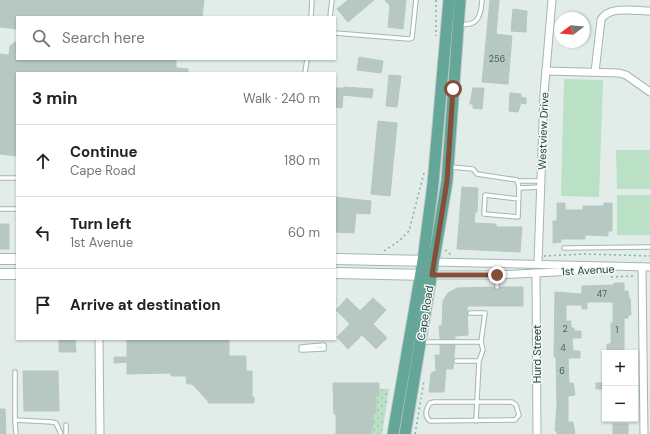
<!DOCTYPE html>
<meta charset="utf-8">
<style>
body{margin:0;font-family:"DM Sans",sans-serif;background:#f2f2f2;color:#222}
.controls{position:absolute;right:12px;bottom:12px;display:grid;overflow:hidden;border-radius:0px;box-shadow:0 1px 3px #0004}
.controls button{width:36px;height:36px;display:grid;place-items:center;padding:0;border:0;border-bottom:1px solid #e0e0e0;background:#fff;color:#222;font:20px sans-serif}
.compass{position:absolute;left:554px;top:12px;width:36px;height:36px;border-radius:50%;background:#fff;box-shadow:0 1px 3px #0004;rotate:254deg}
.stop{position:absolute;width:12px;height:12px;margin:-9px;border:3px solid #844e38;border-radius:50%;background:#fff}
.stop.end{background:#844e38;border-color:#fff;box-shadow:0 1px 4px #0008}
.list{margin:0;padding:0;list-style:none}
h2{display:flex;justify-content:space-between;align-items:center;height:52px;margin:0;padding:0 16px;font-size:17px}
h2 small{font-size:13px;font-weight:400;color:#767676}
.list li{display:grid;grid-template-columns:26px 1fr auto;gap:12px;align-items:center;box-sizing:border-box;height:72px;padding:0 16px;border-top:1px solid #e0e0e0}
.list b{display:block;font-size:15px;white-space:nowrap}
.list p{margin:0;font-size:13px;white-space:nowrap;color:#767676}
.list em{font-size:13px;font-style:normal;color:#767676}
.icon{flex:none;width:22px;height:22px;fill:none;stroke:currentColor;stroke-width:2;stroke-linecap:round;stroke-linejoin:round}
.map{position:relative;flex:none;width:650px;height:434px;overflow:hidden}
.search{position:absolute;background:#fff;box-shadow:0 1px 3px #0004;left:16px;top:16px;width:320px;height:44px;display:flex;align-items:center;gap:10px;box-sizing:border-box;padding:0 14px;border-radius:0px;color:#767676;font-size:15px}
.panel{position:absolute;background:#fff;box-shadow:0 1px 3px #0004;left:16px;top:72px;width:320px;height:268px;border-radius:0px}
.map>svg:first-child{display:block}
.grass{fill:url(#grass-dots)}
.garden{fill:#bae0c6}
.building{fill:#b7c8c2;stroke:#b4c8c0}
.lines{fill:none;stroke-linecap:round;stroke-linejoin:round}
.lane-casing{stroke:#a4b6b1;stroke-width:5.5}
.street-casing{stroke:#a4b6b1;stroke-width:9}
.secondary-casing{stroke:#a0bab2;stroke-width:12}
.primary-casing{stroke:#c1cac8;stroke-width:13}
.path{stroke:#80b3a6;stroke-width:1.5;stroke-dasharray:2 3;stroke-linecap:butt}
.lane{stroke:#fff;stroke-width:3.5}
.street{stroke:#fff;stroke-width:7}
.secondary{stroke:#fff;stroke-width:10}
.primary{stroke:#64a698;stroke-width:11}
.route{stroke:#844e38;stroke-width:5}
.labels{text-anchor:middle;stroke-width:3;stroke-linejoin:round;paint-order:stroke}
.number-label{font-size:9px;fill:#46625b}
.street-label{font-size:11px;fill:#214039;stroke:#f3f9f7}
</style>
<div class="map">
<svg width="650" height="434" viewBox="0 0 650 434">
<defs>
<pattern id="grass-dots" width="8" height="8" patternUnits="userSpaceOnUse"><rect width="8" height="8" fill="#bae0c6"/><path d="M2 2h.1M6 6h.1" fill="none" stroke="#a0c1ab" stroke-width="1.8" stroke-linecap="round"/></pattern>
</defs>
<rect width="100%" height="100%" fill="#e2ede9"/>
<!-- grass -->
<polygon class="grass" points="379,389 389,389 382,434 371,434 371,429 373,429 373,413 376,413 376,396 379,396"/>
<!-- garden -->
<g class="garden">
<polygon points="564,79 603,80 599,197 561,196"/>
<polygon points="616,150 650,150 650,189 617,189"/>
<rect x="617" y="195" width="33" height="40"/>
</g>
<!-- building -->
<g class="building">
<polygon points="0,0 204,0 202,17 17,17 17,29 0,27"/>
<polygon points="348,0 374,0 348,22 337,9"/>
<polygon points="385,0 406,0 403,29 388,27 390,6"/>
<polygon points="490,0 499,0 496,34 512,36 508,84 482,82"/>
<polygon points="513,9 527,11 526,32 511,31"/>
<polygon points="17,41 17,59 176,59 176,68 188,69 188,73 17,73 17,156 0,154 0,54 9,55 10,46"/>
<polygon points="359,57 383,61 381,73 357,70"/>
<polygon points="389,75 401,76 397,107 386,106"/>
<polygon points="344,87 373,89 372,98 343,95 342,108 335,107 335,88 344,88"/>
<polygon points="473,88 484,88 482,109 473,108 473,104 470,104"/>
<polygon points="510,93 521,94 521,97 526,98 526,104 521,103 518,112 509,111"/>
<polygon points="378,121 397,123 390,196 371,194"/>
<polygon points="462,187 478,188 477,212 475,212 474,223 496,224 496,227 522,227 520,252 457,249"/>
<polygon points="335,197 371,201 370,214 356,213 354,233 335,232"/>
<polygon points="557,203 565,203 565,210 583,210 583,206 604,206 604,203 612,203 612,231 608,231 608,236 589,235 585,235 585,239 561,239 561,242 553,243 553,221 557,221"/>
<rect x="0" y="224" width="9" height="25"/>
<polygon points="614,283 624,283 624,291 628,291 629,298 630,298 631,315 628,315 628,318 624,318 624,353 607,353 607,344 611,344 611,323 613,323 613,302 587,302 587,309 582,309 582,305 566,305 566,321 571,321 571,328 574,328 574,331 581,331 581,338 572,338 573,351 580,351 580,358 568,358 569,383 573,383 575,395 568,396 568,422 573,422 575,434 557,434 557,431 555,431 557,403 556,357 554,357 555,292 582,294 582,286 614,285"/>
<polygon points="494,287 497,290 500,287 523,287 523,306 467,306 468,335 455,336 455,339 440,339 439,326 442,326 443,301 448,293 457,288"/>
<polygon points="347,298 360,311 373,298 386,310 373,324 387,338 376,349 362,335 348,349 337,337 350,324 336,310"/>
<polygon points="59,339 75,339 76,352 59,352"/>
<polygon points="127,339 229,339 229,356 246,356 246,371 252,371 252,397 254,397 254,403 208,403 208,401 192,384 187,384 186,376 171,376 171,373 127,374 127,362 114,363 114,357 127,357"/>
<polygon points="440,345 455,345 453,369 446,369 444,392 429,392 431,373 436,371 435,355 440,355"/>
<polygon points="23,371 58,371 59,411 24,411"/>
<polygon points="333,383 379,383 379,396 376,396 376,413 373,413 373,429 371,429 371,434 336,434 336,414 334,414"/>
<rect x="596" y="383" width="9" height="6"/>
<polygon points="0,409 5,409 6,434 0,434"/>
<rect x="613" y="424" width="15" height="10"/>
</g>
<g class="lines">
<defs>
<g id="lane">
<polyline points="311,17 312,0"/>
<polyline points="330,17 332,0"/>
<path d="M459,24C478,27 481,16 482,0"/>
<polyline points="335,33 409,39 412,38 416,0"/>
<polyline points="305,73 307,59"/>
<polyline points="450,167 473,169 477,174 517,180 519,187 518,217 484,214 485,195 519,199"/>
<polyline points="0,178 17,178"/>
<polyline points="518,181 541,181"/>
<polyline points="519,188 541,187"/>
<polyline points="0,209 17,209"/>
<polyline points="564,248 650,247"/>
<polyline points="497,275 497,287"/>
<polyline points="423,342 481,342 485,313 470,313"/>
<polyline points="301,347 324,345 324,349 301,350"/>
<polyline points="456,361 479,361 483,350 481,342"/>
<polyline points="15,372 15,420"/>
<path d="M434,402H512L516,405L519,415L515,420L430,421C424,416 426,409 430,403Z"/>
<polyline points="476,421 479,361"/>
<polyline points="66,425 66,434"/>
<polyline points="16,434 15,420 52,422 56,423 61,434"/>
</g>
<g id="street">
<polyline points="546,71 619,73 626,75 650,92"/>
<path d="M595,72L601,20C608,5 636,11 650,11"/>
<polyline points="434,262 650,267"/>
<polyline points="538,263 544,94 552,0"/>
<polyline points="642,267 644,434"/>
<polyline points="536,273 537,434"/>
<polyline points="432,275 497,275 611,269"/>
<polyline points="99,339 100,434"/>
</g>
<g id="secondary">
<polyline points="0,259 17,259"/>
<polyline points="335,259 430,261"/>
<polyline points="335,273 428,275"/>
<polyline points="0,274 17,274"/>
</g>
<g id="primary">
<polyline points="393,434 423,261 433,184 449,0"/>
<polyline points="405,434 447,181 460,0"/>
</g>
</defs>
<!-- lane casing -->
<use href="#lane" class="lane-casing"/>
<!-- street casing -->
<use href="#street" class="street-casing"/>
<!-- secondary casing -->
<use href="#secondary" class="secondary-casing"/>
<!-- primary casing -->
<use href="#primary" class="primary-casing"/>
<!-- path -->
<g class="path">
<polyline points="436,0 436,36"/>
<polyline points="445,250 451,255"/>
<polyline points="384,251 399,241 409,231 424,173"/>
<polyline points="544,256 584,254 650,256"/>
<polyline points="611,277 635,276"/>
<polyline points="415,434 424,381"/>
</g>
<!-- lane -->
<use href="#lane" class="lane"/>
<!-- street -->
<use href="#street" class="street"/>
<!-- secondary -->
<use href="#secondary" class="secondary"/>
<!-- primary -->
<use href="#primary" class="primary"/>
</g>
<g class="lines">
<!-- route -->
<polyline class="route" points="453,89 447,181 432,275 497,275"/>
</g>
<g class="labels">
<!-- number labels -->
<g class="number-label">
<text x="497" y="62">256</text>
<text x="602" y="297">47</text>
<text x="565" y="332">2</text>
<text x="617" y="333">1</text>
<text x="563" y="351">4</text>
<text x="562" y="374">6</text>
</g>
<!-- street labels -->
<g class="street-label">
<text transform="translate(543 131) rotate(-88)" y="4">Westview Drive</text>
<text transform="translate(588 270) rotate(-3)" y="4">1st Avenue</text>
<text transform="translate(425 313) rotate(-81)" y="4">Cape Road</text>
<text transform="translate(537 354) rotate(-90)" y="4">Hurd Street</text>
</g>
</g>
</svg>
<div class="controls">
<button>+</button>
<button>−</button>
</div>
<svg class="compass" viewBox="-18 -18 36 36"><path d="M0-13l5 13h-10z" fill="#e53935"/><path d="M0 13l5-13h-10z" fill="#767676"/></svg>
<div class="stop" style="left:453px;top:89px"></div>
<div class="stop end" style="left:497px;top:275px"></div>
<div class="search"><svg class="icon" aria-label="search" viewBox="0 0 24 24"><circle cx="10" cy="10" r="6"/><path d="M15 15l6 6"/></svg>Search here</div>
<section class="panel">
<h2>3 min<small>Walk · 240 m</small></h2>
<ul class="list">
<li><svg class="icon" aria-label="ahead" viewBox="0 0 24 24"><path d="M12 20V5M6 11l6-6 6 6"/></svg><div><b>Continue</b><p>Cape Road</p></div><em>180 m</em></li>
<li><svg class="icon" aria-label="left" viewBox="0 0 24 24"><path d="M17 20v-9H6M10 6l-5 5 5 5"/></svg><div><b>Turn left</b><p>1st Avenue</p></div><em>60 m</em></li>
<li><svg class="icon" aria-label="arrive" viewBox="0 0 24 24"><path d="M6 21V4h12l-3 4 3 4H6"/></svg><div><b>Arrive at destination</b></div></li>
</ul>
</section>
</div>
